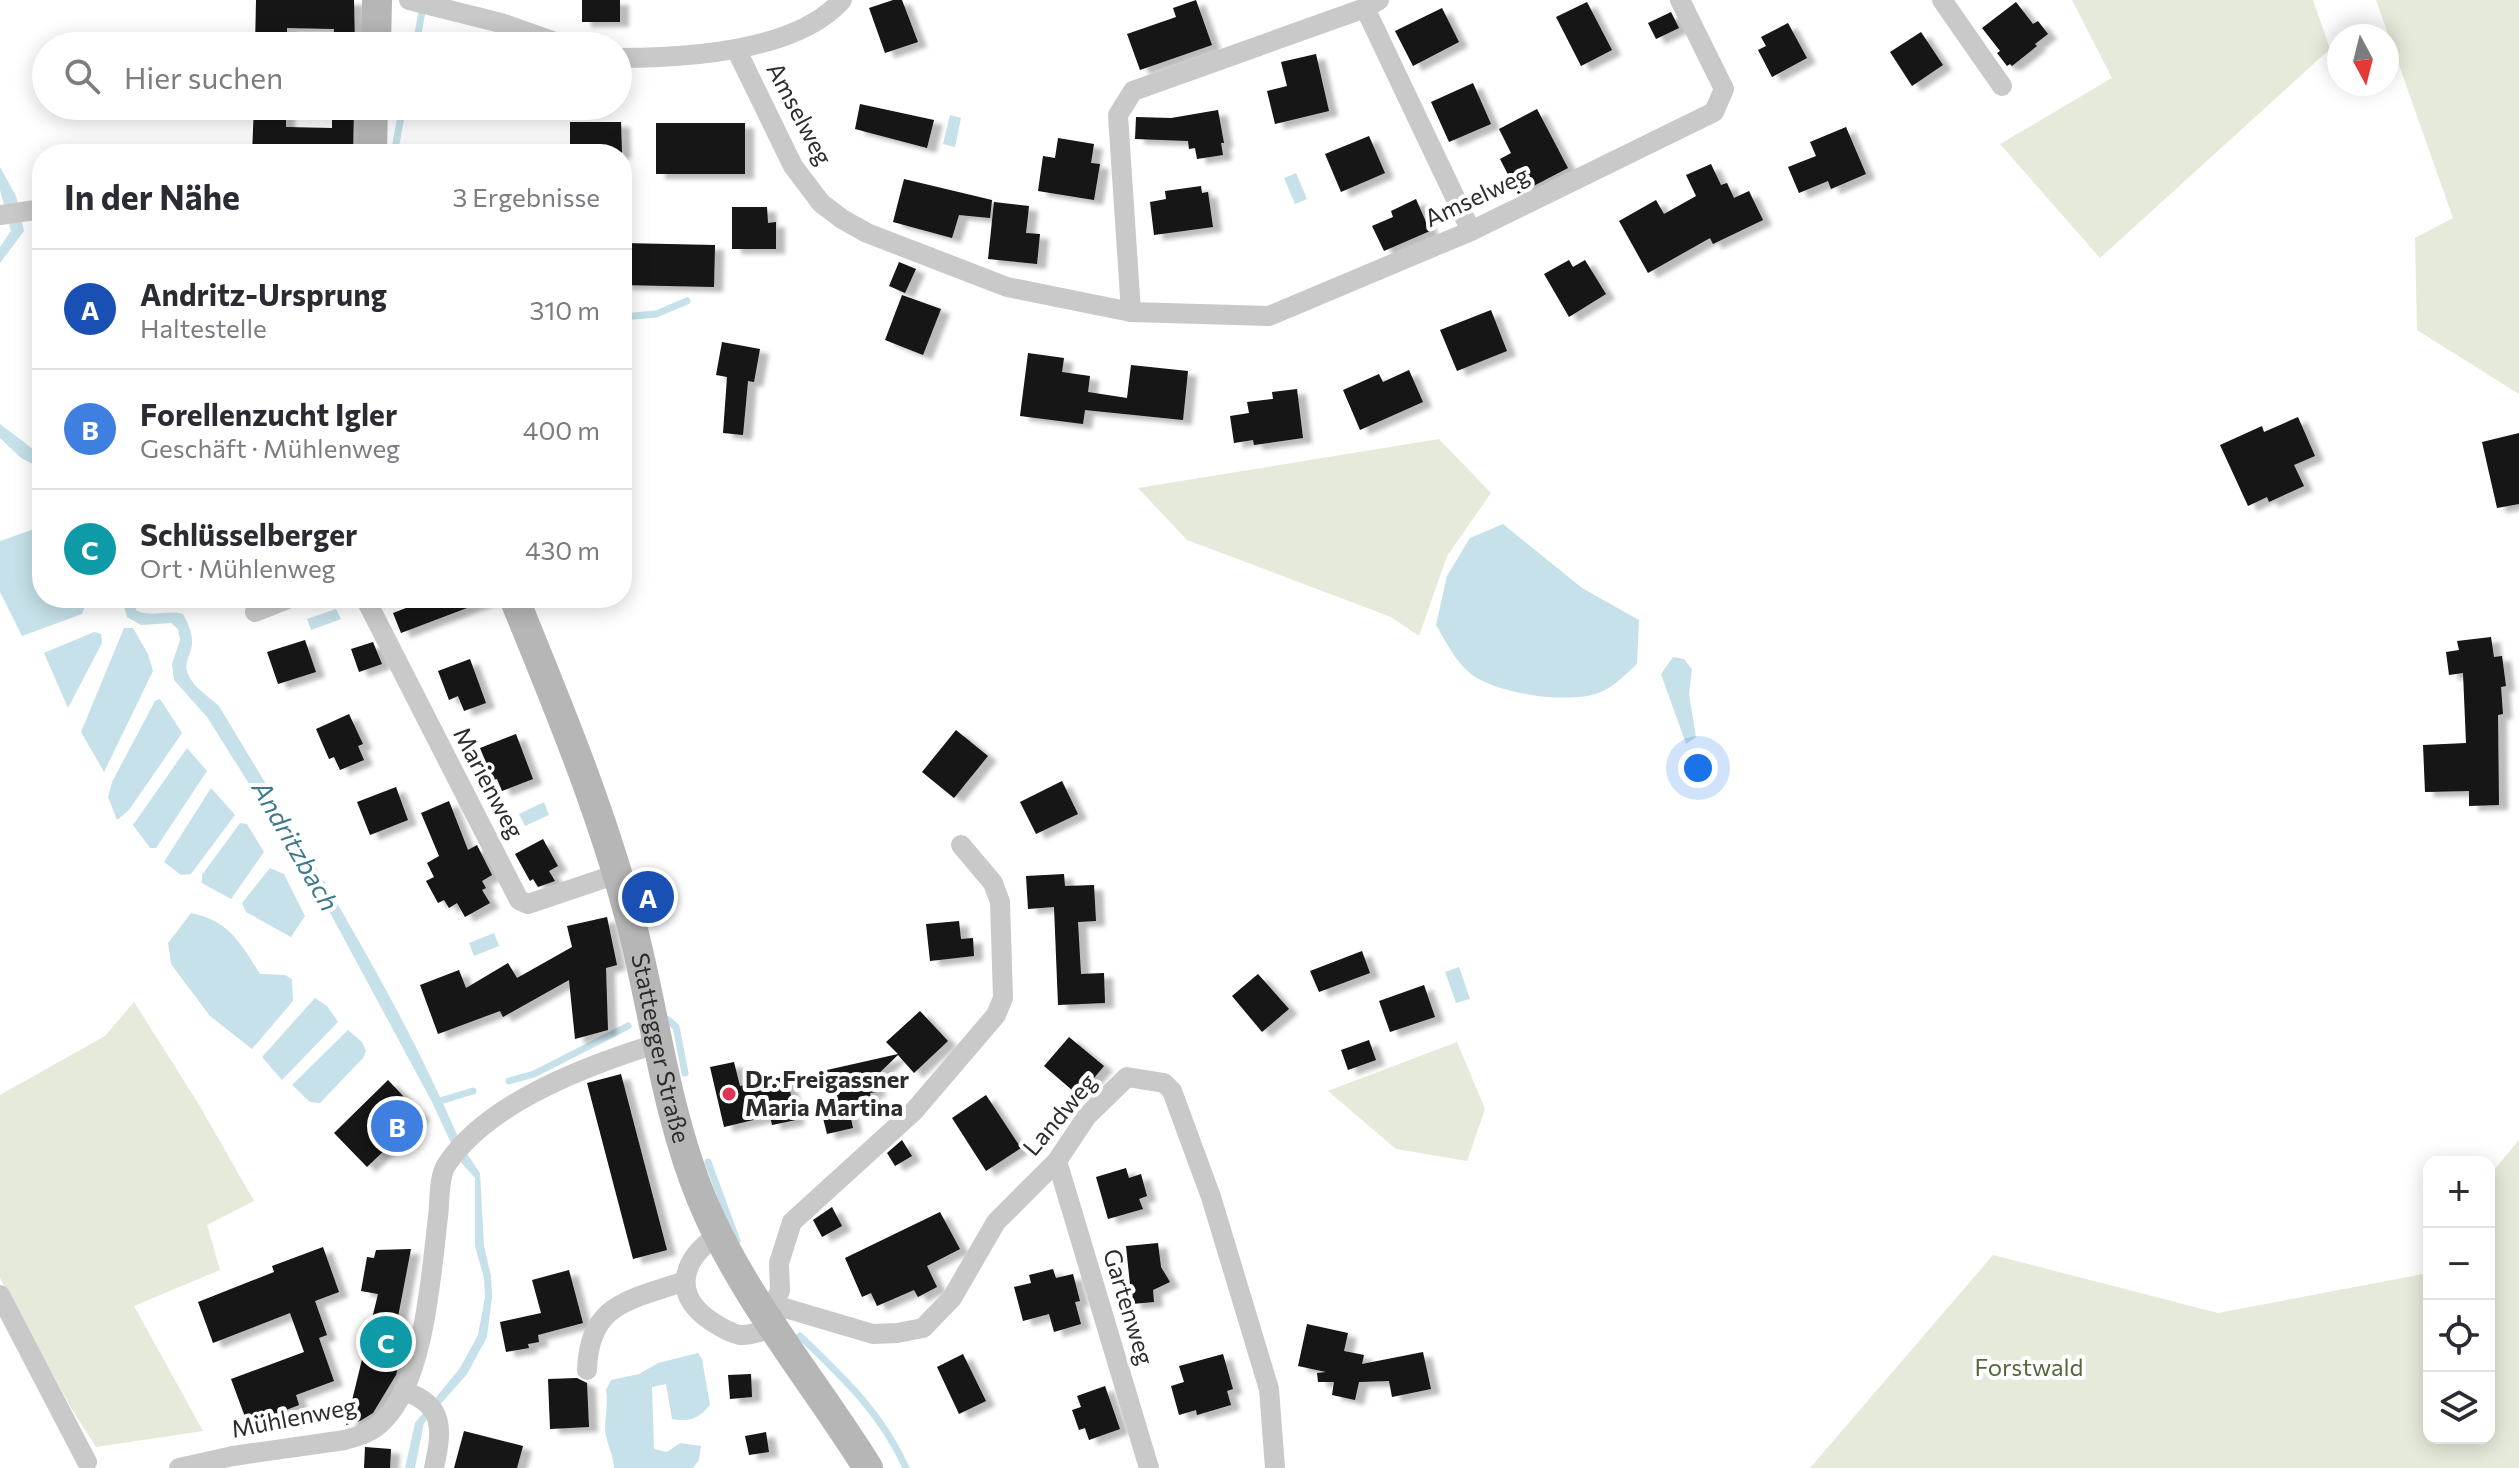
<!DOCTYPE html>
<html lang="de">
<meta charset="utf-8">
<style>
body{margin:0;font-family:Commissioner,sans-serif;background:#f2f2f3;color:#2b2b33}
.controls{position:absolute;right:24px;bottom:24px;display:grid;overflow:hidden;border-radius:16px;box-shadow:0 4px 20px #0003}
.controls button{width:72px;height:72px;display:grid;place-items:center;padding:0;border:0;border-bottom:2px solid #e1e1e2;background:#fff;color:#2b2b33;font:40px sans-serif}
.compass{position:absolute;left:2327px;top:24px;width:72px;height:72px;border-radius:50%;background:#fff;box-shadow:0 4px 20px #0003;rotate:173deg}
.you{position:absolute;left:1698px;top:768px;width:28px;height:28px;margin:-20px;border:6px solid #fff;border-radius:50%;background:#1a73e8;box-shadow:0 0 0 12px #1a73e833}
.badge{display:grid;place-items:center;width:52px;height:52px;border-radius:50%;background:#b45309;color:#fff;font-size:26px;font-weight:700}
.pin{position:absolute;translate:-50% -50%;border:4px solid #fff;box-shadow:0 2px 8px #0006}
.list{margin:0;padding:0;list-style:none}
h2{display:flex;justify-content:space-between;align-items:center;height:104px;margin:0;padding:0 32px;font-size:34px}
h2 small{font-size:26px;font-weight:400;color:#7c7c81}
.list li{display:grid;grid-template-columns:52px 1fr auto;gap:24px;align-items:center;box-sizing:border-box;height:120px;padding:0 32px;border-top:2px solid #e1e1e2}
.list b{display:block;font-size:30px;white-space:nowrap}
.list p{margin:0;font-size:26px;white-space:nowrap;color:#7c7c81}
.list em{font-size:26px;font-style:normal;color:#7c7c81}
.icon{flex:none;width:44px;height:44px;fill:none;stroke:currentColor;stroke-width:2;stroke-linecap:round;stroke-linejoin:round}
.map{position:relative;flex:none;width:2519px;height:1468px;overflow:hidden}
.search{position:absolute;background:#fff;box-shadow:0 4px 20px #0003;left:32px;top:32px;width:600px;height:88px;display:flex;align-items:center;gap:20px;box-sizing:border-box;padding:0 28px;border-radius:44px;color:#7c7c81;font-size:30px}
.panel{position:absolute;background:#fff;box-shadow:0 4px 20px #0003;left:32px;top:144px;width:600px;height:464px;border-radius:32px}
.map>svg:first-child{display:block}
.green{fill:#e5eada}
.water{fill:#c6e1e9}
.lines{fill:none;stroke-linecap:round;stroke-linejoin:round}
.stream{stroke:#c6e1e9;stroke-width:7}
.building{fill:#131313;filter:url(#shadow)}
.minor{stroke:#c9c9c9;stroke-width:20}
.secondary{stroke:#b6b6b6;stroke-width:30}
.poi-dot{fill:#df3358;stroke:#fff;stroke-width:3}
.labels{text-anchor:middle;stroke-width:8;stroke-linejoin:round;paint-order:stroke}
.street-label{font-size:24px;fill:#2c2c2c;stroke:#fff}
.poi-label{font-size:24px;font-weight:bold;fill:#2c2c2c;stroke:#fff;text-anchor:start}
.park-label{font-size:24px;fill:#55663c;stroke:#fff}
.water-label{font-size:26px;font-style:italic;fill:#3e788b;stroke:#fff}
</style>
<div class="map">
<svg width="2519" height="1468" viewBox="0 0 2519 1468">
<defs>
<filter id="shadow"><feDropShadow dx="9" dy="5" stdDeviation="2" flood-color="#0004"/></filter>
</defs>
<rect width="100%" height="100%" fill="#fff"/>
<!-- green -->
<g class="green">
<polygon points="2072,0 2313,0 2330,49 2100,258 2000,144 2112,78"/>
<polygon points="2376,0 2519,0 2519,394 2417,330 2415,238 2453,218"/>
<polygon points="1439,439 1491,493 1447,556 1419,636 1391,617 1187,540 1138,488"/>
<polygon points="134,1002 198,1103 254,1201 207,1225 220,1270 134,1306 203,1431 96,1447 71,1408 0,1278 0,1095 105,1036"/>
<polygon points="1457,1042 1485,1109 1467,1161 1396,1149 1328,1091"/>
<polygon points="2519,1140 2519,1468 1810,1468 1993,1255 2218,1313 2429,1273 2429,1438 2489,1438 2489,1176"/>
</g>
<!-- water -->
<g class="water">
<polygon points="950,115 961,118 955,147 943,144"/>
<polygon points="0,167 16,196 24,231 0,263 0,247 11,231 0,190"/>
<polygon points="1296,173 1307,199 1295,204 1284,178"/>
<polygon points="0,424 42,456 42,469 21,458 0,438"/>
<path d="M1503,524L1582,588L1639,620L1637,664C1624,676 1610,691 1592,695C1561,702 1504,694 1477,678C1459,668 1446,642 1436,625L1447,576L1470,538Z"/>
<polygon points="37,528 42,535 42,598 83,598 86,603 82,614 22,636 0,592 0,541"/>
<path d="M122,598H134L136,610C149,618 168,609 183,614C188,623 193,634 192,644C191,655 183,663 188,674C193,687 209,697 219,706C302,845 394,988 458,1137L451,1143L432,1102L328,909L207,717L174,680L172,664L180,640L178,629L171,623L141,625L127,617Z"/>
<polygon points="336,609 341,619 311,630 307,619"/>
<polygon points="124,628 133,628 148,654 153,671 104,772 81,732"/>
<polygon points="94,632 101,634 102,643 68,708 44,653"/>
<polygon points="1673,657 1684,659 1692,669 1689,694 1696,737 1686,744 1661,674"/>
<polygon points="160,699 182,733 129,810 117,820 108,797 112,782 155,701"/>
<polygon points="187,748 207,771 156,848 150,848 133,825"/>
<polygon points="211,788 235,815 191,874 181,875 164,862"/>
<polygon points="544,802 549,815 525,826 519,814"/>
<polygon points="240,823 247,824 264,852 231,899 202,883 202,875"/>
<polygon points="270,868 284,874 305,916 291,937 246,912 242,903"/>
<path d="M191,913C230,921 240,943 260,974L285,975L292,979L293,1001L252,1049L210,1016L171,964L168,943Z"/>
<polygon points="494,933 499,946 474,956 469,943"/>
<polygon points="1459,967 1470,999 1456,1003 1445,972"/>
<polygon points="315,998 327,1006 338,1022 282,1080 262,1057"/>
<polygon points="348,1030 362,1042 366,1051 363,1058 320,1103 310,1102 292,1085"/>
<polygon points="465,1151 480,1173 484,1246 491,1276 492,1297 487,1337 467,1374 424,1423 415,1468 405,1468 415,1423 460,1368 478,1335 485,1297 484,1278 475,1246 475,1178 458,1159"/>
<path d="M698,1353L702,1359L710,1405C698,1419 690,1422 672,1419L666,1384L652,1387L654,1449L667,1452L680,1443L701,1446L699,1460L693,1468H614C613,1455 609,1448 606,1436C603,1424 609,1405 606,1390L611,1380L639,1374L658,1363Z"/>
</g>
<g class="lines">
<!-- stream -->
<g class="stream">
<polyline points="416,46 423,5"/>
<polyline points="394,154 403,106"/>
<polyline points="622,317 656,314 687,301"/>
<polyline points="668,1020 676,1027 685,1073"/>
<polyline points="509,1081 534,1074 628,1026"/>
<polyline points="440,1101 473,1091"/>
<polyline points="708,1162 737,1241"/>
<path d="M800,1336C843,1378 881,1412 906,1468"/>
</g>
</g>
<!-- building -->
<g class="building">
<polygon points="256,0 354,0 355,46 333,46 334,29 287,28 287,46 255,46"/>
<rect x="582" y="0" width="38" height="22"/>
<polygon points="893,0 902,0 918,42 885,53 869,8"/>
<polygon points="1196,0 1212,45 1140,70 1127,34 1176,17 1173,8"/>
<polygon points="1587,2 1612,50 1581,66 1556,17"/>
<polygon points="2016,2 2033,24 2038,21 2048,34 2035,44 2037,46 2012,66 2010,64 2007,66 1997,53 2000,51 1982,28"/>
<polygon points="1442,8 1459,42 1413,66 1395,31"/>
<polygon points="1671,12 1679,28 1656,39 1648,23"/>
<polygon points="1788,23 1807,58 1772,77 1758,50 1766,46 1761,37"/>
<polygon points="1921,32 1943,65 1912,86 1890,52"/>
<polygon points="1316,54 1329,111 1275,124 1267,91 1287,86 1281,62"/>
<polygon points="1473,83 1491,124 1449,142 1431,102"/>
<polygon points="860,104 934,120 927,148 855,129"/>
<polygon points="254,106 286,106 286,127 332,128 332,106 354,106 353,154 252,154"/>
<polygon points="1537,109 1568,168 1518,194 1500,159 1511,153 1499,129"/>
<polygon points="1218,110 1224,143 1221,143 1223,155 1197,159 1195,148 1189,149 1188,141 1135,139 1136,117 1171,118"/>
<polygon points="570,122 621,122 622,154 570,154"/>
<rect x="656" y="123" width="89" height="51"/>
<polygon points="1846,127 1866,174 1831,189 1828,181 1799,193 1788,167 1816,156 1810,142"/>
<polygon points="1369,136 1385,173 1341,192 1325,154"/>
<polygon points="1058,138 1094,144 1091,163 1100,164 1094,200 1038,191 1043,156 1055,158"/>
<polygon points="1711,164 1721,185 1727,183 1734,198 1749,191 1763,220 1713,244 1710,238 1648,273 1619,221 1656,200 1664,214 1696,196 1686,175"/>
<polygon points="904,179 992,200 990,218 959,215 952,238 893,222"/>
<polygon points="1201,186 1202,193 1208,192 1213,227 1154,235 1150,202 1166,199 1165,191"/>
<polygon points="1416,199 1430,231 1384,251 1372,226 1393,217 1391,211"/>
<polygon points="994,202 1029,206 1026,233 1040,234 1037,264 988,259"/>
<polygon points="732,207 767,207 768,223 776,222 776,249 732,249"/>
<polygon points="622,243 715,245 714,287 622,285"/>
<polygon points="1569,260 1573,267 1585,260 1606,294 1569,317 1544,274"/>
<polygon points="899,262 916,269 905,293 889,286"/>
<polygon points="902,295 941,309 923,355 885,340"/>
<polygon points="1491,310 1507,351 1457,371 1440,330"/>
<polygon points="722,342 760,349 754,382 748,381 743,435 723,433 727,377 716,375"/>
<polygon points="1028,353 1064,358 1062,372 1090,376 1088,392 1127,398 1131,365 1188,371 1183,420 1085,410 1083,424 1020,416"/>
<polygon points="1409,370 1423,402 1360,430 1343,390 1379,374 1383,382"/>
<polygon points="1297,389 1303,438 1254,445 1253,440 1234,443 1230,416 1249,413 1247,402 1273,399 1272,392"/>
<polygon points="2298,417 2315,456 2294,465 2304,486 2269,502 2267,497 2248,506 2220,445 2262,426 2264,432"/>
<polygon points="2519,433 2519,504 2497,508 2482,442"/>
<polygon points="432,598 488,598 488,600 401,633 393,613"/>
<polygon points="2491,637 2494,657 2502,656 2506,686 2501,687 2503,714 2498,715 2499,805 2469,806 2469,791 2425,792 2423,745 2466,743 2463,673 2449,675 2446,652 2459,650 2457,641"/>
<polygon points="305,640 316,672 278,684 267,652"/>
<polygon points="373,642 382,664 359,672 351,649"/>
<polygon points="470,659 486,703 464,711 458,696 449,700 438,671"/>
<polygon points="349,714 363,744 358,746 364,760 340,770 334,757 329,759 316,729"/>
<polygon points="956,730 988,756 954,798 922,772"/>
<polygon points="516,734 533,779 502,791 497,779 493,780 480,748"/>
<polygon points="1062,781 1078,814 1036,834 1020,802"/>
<polygon points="396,787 408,820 370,835 357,802"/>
<polygon points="449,801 468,850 477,845 492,875 482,881 486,888 482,890 490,903 465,917 457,903 449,908 444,900 438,903 426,881 434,877 427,863 439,856 421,813"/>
<polygon points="543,839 558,866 549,871 555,881 538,887 533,879 530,881 515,854"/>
<polygon points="1064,874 1065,886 1094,885 1096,921 1078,922 1081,974 1104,973 1105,1003 1058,1005 1054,907 1028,909 1026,876"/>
<polygon points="607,917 617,965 606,968 608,1030 575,1039 569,980 503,1017 500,1011 438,1034 420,985 459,970 466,988 508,963 517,978 572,947 567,926"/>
<polygon points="959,921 961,939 973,938 974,956 930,961 926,924"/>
<polygon points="1362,951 1370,973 1319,992 1310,971"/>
<polygon points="1258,974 1289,1009 1262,1032 1232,996"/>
<polygon points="1424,985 1435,1017 1390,1032 1379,1001"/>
<polygon points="920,1011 948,1041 914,1073 898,1055 874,1078 877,1092 870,1093 873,1104 849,1109 853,1128 827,1134 820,1106 834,1102 827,1070 898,1054 886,1042"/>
<polygon points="1069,1037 1104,1066 1079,1096 1044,1066"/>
<polygon points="1369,1040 1376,1060 1348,1070 1341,1050"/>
<polygon points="734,1062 740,1086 787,1076 796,1120 772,1125 770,1116 724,1127 710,1067"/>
<polygon points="621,1074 667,1250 633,1259 587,1083"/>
<polygon points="388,1080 421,1115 367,1167 334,1133"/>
<polygon points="986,1095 1021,1148 986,1171 952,1118"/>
<polygon points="902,1140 912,1156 895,1166 887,1153"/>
<polygon points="1126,1168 1129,1178 1141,1174 1147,1196 1139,1199 1143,1209 1108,1219 1096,1177"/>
<polygon points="832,1207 842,1226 822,1237 813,1220"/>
<polygon points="940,1212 960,1249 927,1266 937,1287 918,1297 914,1290 877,1306 871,1293 862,1297 845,1258"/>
<polygon points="1158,1243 1161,1267 1170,1282 1153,1290 1154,1302 1132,1304 1126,1246"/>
<polygon points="323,1247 339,1292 315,1301 327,1335 319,1338 334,1381 296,1395 299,1405 248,1425 231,1379 304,1352 290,1313 213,1343 198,1302 274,1272 272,1266"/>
<polygon points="411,1249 397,1322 410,1324 396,1375 373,1413 360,1421 346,1425 378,1294 361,1291 367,1257 374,1258 376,1250"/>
<polygon points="1053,1269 1056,1278 1073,1274 1080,1301 1075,1302 1081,1324 1054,1332 1049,1314 1023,1321 1014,1287 1031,1283 1029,1275"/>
<polygon points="569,1270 583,1323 538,1335 539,1342 528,1344 529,1348 506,1352 500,1322 541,1313 532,1280"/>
<polygon points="1307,1324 1348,1333 1344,1351 1364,1355 1362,1364 1423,1352 1431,1389 1392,1397 1389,1381 1359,1382 1355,1400 1332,1395 1334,1382 1318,1382 1317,1373 1326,1372 1298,1366"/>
<polygon points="963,1354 986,1401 959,1414 937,1367"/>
<polygon points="1223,1354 1233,1389 1227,1391 1231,1405 1197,1415 1196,1410 1179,1415 1171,1386 1184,1382 1179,1366"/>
<polygon points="751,1374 752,1397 730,1399 728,1375"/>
<polygon points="577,1378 587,1383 589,1427 550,1429 548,1379"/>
<polygon points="1105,1386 1120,1429 1089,1440 1085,1428 1079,1430 1072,1410 1081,1407 1077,1396"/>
<polygon points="464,1431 523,1446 517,1468 454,1468"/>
<polygon points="766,1432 769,1452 749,1455 745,1436"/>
<polygon points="365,1447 391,1449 390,1468 364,1468"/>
</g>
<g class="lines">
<!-- minor -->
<g class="minor">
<polyline points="409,0 501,23 566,46"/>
<polyline points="1942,0 2002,86"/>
<polyline points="1365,8 1471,231"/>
<polyline points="737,51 793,166 821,203 842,219 867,233 1007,287 1131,312 1269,316 1471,231 1714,112 1724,89 1680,0"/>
<path d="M618,58C684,58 796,52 842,0"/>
<polyline points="0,215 42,209"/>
<polyline points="1131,312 1118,115 1133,91 1365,8 1379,0"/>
<polyline points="365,598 519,900 528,904 617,874"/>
<polyline points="255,612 290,598"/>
<polyline points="1057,1161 1149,1468"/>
<path d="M718,1235C682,1259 671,1294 711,1321C720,1327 730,1333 740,1335C751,1336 762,1331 771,1328"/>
<polyline points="0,1295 87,1462"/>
<polyline points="766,1318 780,1291 779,1263 792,1222 914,1111 996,1015 1003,998 1000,902 993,883 961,845"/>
<polyline points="766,1320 785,1308 873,1334 897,1333 923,1328 952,1298 996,1222 1057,1161 1087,1116 1127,1077 1164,1083 1172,1091 1211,1197 1269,1389 1275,1468"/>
<path d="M587,1370C589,1302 631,1300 685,1281"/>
<path d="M403,1391C446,1404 442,1431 434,1468"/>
<path d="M179,1468L233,1456L345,1440C359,1436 373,1432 383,1421C425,1380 431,1274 438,1217C440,1202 438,1177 447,1164C488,1102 588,1065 656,1044"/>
</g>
<!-- secondary -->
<g class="secondary">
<polyline points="376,46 377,0"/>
<polyline points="372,154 373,106"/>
<path id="s1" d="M514,598C558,706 604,816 633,930C656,1020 666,1113 702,1200C743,1298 812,1378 868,1468"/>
</g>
</g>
<!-- markers -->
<circle class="poi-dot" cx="729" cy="1094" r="8"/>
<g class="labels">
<!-- street labels -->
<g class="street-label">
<text transform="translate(799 114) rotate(62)" y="8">Amselweg</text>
<text transform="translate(1477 197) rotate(-25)" y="8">Amselweg</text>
<text transform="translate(488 783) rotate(62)" y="8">Marienweg</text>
<text dy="8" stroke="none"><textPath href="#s1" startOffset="474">Stattegger Straße</textPath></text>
<text transform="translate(1060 1115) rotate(-50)" y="8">Landweg</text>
<text transform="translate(1128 1307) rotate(73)" y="8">Gartenweg</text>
<text transform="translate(294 1418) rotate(-11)" y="8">Mühlenweg</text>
</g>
<!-- poi labels -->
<g class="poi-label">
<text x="745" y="1088">Dr. Freigassner<tspan x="745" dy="28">Maria Martina</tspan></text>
</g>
<!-- park labels -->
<g class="park-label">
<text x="2029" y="1376">Forstwald</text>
</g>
<!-- water labels -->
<g class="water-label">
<text transform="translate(295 846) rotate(60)" y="9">Andritzbach</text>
</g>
</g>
</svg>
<div class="controls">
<button>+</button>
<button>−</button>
<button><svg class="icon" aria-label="locate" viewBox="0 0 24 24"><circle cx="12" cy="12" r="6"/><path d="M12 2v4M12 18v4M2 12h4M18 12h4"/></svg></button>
<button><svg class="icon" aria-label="layers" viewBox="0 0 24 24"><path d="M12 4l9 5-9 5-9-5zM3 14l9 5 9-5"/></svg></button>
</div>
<svg class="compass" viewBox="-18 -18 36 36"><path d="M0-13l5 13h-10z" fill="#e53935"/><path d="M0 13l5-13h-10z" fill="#7c7c81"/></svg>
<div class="you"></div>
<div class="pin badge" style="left:648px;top:897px;background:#1a4fb4">A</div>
<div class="pin badge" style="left:397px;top:1126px;background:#3f7fe0">B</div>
<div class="pin badge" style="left:386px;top:1342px;background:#0f9aa8">C</div>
<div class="search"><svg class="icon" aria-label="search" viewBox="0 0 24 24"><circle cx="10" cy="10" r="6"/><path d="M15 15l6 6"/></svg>Hier suchen</div>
<section class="panel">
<h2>In der Nähe<small>3 Ergebnisse</small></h2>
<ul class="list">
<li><span class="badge" style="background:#1a4fb4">A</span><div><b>Andritz-Ursprung</b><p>Haltestelle</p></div><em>310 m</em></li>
<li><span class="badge" style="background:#3f7fe0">B</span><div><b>Forellenzucht Igler</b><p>Geschäft · Mühlenweg</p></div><em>400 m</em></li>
<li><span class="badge" style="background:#0f9aa8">C</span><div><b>Schlüsselberger</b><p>Ort · Mühlenweg</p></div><em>430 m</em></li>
</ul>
</section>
</div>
